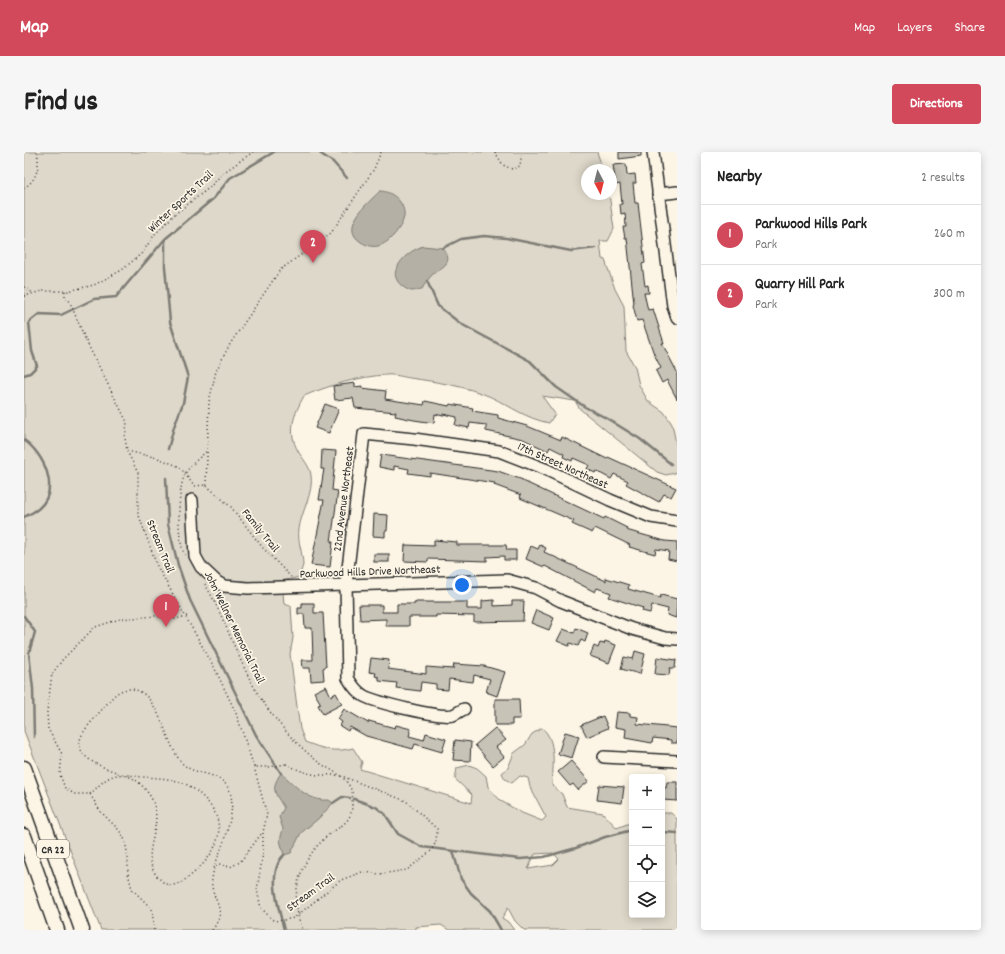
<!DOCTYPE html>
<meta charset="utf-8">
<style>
body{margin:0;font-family:Dekko,sans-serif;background:#f6f6f6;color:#222}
.controls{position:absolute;right:12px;bottom:12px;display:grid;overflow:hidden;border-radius:4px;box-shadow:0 2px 10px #0003}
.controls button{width:36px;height:36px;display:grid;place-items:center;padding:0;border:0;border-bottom:1px solid #e0e0e0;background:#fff;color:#222;font:20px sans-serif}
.compass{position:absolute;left:557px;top:12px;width:36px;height:36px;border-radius:50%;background:#fff;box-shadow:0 2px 10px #0003;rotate:173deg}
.you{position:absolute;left:438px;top:433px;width:14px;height:14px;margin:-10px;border:3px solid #fff;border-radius:50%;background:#1a73e8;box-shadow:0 0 0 6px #1a73e833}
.badge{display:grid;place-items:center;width:26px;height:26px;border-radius:50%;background:#d1495b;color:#fff;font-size:13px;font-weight:700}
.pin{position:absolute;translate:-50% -33px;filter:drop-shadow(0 1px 2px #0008)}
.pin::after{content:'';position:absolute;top:21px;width:14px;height:12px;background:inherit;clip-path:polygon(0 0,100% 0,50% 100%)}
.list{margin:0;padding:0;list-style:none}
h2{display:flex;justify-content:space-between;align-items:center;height:52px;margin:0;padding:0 16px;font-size:17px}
h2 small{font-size:13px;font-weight:400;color:#767676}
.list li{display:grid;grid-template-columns:26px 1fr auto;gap:12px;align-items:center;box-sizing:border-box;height:60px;padding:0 16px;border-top:1px solid #e0e0e0}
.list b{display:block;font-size:15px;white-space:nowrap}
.list p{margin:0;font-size:13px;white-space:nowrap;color:#767676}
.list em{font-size:13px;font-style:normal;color:#767676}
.icon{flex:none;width:22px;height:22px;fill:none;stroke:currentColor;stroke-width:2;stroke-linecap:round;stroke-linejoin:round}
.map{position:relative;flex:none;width:653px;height:778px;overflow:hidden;border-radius:4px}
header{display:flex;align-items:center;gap:24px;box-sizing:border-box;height:56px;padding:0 20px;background:#d1495b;color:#fff}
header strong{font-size:19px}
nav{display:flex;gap:22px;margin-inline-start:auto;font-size:14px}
.intro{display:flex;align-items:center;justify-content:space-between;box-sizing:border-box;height:96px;padding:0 24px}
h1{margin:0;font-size:28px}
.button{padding:10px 18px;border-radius:4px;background:#d1495b;color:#fff;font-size:14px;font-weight:700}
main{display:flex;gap:24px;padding:0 24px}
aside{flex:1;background:#fff;border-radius:4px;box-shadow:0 2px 10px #0003}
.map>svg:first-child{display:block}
.green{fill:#ded8ca;stroke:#84827a;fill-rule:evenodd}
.water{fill:#b4b0a5;stroke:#7d7b74}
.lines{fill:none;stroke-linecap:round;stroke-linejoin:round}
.stream{stroke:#7d7b74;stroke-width:2.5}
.building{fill:#c8c3b7;stroke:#2b2b2b}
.minor-casing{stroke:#2b2b2b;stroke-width:14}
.major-casing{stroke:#2b2b2b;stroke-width:17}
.path{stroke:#2b2b2b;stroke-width:1.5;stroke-dasharray:1 3;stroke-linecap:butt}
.minor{stroke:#fcf5e5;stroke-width:11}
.major{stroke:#fcf5e5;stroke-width:14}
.labels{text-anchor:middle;stroke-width:3.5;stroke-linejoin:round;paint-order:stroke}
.shield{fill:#fcf5e5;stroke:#6a6863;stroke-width:1}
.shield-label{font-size:11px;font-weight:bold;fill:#2b2b2b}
.street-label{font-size:12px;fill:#2b2b2b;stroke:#fcf5e5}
</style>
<header>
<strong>Map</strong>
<nav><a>Map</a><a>Layers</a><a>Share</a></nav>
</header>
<div class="intro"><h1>Find us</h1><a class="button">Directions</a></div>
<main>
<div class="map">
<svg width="653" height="778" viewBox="0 0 653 778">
<rect width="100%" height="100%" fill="#fcf5e5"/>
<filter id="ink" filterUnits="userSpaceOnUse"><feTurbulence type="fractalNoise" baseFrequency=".025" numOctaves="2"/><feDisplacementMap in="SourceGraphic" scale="8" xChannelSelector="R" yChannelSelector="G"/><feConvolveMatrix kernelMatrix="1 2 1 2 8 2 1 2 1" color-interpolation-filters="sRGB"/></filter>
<g filter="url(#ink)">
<!-- green -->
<path class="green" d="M0,0H573L579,18H563V42H585L590,77L584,89H576L578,107L581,108L591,137L600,154L602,199L611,215L615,233L624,249L640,260L648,272L653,296V319L651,321L642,323L633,320L556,257L551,249L518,244L531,262L525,271C501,266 488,255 467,245C442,234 413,230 386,226C379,225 370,222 362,223C337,224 303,234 280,244C270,262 263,279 274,299C278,306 286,314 287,323C290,341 277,360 275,377C273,389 279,401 279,413C278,417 276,422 275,425L258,429L260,452L267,454L269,486L266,502L276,577L281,590C300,597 310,601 329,596L338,610L336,617L447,651L448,643L431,627L433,616L445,613L453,616L462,624L464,635L477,649L498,661L518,669L522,665L506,635L504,626L496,624L488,631L481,627L478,621L484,616L490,601L501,593L508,582L518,576C533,588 529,615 528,633L538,642L543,655L579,661L593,676L608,670V763H638V661H647L653,667V778H500L491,769L484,756L478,766L484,770L490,778H425L417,773L392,775V778H77L0,579ZM529,701L535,707L529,713L504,717L511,702Z"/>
<!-- water -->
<g class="water">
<path d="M356,39C369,39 382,52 380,65C378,75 366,90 357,93C350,96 343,94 337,90C314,75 345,50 356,39Z"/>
<path d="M399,94L419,96C431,112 418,114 408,123C404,127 401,132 398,137C395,137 391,139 388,139C378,137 367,126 373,116C378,105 388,98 399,94Z"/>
<path d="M257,621C271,633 284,650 305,648L309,651L295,666L277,681L267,701L260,703L256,688L259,677L255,665L260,656C251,641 246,637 257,621Z"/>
</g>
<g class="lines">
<!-- stream -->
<g class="stream">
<polyline points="294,0 309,10 323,26"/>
<polyline points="141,88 141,115 146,170 164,225 159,251 150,275 144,297"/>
<polyline points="419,96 437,87 460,84 482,86 547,99 572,96"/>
<polyline points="403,129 414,154 437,172 506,209 532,235 561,255 584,267 616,287 647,312"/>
<polyline points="0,223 6,221 13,214 8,199 5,170 15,162 37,163 70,147 92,145 141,87 190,46 206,26 250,0"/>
<path d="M0,288C20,302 37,338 14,357C10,360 4,363 0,365"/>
<polyline points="142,326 144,372 154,413 166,448 232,583 257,621"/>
<polyline points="0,464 11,480 5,501 9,537 10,585"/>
<polyline points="330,647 352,655 361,662 374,682 398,695 496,707 520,705 552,696 581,685 608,678"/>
<polyline points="309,651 318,645 326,646"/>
<polyline points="638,680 653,681"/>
<polyline points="429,699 437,727 447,741 466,759 477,778"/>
<path d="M260,703C242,721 255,756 260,778"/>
</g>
</g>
<!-- building -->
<g class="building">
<polygon points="595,0 617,0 617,4 595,7"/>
<polygon points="602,12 603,23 611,22 612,31 609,31 611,51 614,51 621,111 618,112 621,134 624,133 625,141 620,141 624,158 629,157 640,191 638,191 653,220 653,247 643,228 638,231 632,219 637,216 630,202 618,168 613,169 609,153 610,152 603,86 601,86 599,75 602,75 601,61 597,62 596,52 598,52 596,32 592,33 589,13"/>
<polygon points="331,231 331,235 338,234 338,236 362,239 361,247 400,253 401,249 425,254 426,252 449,256 448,259 474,263 474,266 503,274 537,288 538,285 583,307 584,305 652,336 647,345 640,342 635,350 602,332 604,329 590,322 587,327 572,319 571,321 563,317 565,313 549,306 548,309 539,305 540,302 526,295 524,299 499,287 462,279 462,273 446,271 445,276 431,273 433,265 419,262 419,264 411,262 410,271 390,268 371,264 372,260 331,256 329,246 311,248 309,234"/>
<polygon points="301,252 315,257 305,281 291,276"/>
<polygon points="298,298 312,299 308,338 314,339 307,390 309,390 306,415 287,413 300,348 295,348 300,317 297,317"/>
<polygon points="357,303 474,319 499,328 499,329 580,367 581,365 603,376 602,378 641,389 653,390 653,409 644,407 645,399 632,397 631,402 605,395 606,393 571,376 568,381 548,372 550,369 496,346 497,343 470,333 471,331 406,321 406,324 384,321 385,317 370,314 370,318 355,315"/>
<polygon points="350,362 364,363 363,379 361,379 361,385 349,384"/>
<polygon points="410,388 433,390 433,393 482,393 483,398 492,398 492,408 480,408 480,404 463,405 463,409 404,407 404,410 380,409 381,393 410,394"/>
<polygon points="516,393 522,396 520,400 582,429 582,426 605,433 604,437 636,446 637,443 653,447 652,466 643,463 644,457 628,453 626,461 618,459 619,456 585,445 587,441 573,436 571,440 521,414 520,415 502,407 507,394 514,397"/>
<rect x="350" y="402" width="15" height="8"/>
<polygon points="470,448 470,454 488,453 488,449 500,449 499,469 450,470 450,464 412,463 412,465 385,465 385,474 362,474 362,467 336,468 335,453 358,453 358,460 373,460 373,452 391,452 391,450 443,450 443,457 458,457 458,449"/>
<polygon points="278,451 290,451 290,461 299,461 302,515 299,516 300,528 287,529 286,516 279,516 278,508 289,508 288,476 281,476 280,462 274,462 274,456 278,456"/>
<polygon points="512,458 530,466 525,478 507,471"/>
<polygon points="552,476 564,481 561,490 557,488 554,494 546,491 545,494 533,489 539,477 550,481"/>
<polygon points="581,489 592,493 585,511 566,504 570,494 574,496 576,491 580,492"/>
<polygon points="611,499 621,502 616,522 597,517 600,505 609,507"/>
<polygon points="633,505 652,508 651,516 646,516 645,523 631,522"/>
<polygon points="347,506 365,508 364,517 402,522 402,515 429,517 430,512 460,514 481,520 473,544 462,540 466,527 450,523 449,530 425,527 424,538 412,537 412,532 397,530 396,539 372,536 373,531 355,529 355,525 351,524 352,521 345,520"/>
<polygon points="302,534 307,544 312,541 318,552 299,562 294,553 297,552 290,540"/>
<polygon points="471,547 495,547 496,567 488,567 488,573 471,573"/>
<polygon points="320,557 344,571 345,569 371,576 372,573 387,577 385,584 400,588 402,581 422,587 418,600 391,592 389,597 342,584 326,575 324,579 316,574 318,570 314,567"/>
<polygon points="593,560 606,561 606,564 614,565 613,572 653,576 653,591 647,591 647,588 629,586 628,591 601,586 602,577 591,575"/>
<polygon points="579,564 584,576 563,585 557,573"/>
<polygon points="471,576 482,588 472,595 480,605 469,614 451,593"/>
<polygon points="541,580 555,584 548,606 534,602"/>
<polygon points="431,588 447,590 446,609 429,608"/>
<polygon points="547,609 565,629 554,638 549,632 546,634 534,620"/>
<polygon points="643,630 653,630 653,649 638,648 638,635 642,636"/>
<polygon points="575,633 600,635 598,651 573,648"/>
</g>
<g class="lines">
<defs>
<g id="minor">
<polyline points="629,0 649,154 653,166"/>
<polyline points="634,42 653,40"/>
<polyline points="168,348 171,404 177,415 193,430 200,434 224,436 483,428 512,436 537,449 608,477 641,486 653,487"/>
<path d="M440,557C436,559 432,562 429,563C415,566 354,551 340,544C333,540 328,533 324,526L322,433L340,282L390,287L475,299L521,317L586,348L627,365L653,369"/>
<polyline points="580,605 653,609"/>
</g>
<g id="major">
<polyline points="0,616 58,778"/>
<polyline points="0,684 33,778"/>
</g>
</defs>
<!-- minor casing -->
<use href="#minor" class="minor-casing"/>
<!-- major casing -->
<use href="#major" class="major-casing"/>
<!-- path -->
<g class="path">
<polyline points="471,0 479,13 488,17 496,14 498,0"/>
<path d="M0,36C13,28 16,14 13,0"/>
<polyline points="0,135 9,141"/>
<polyline points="41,139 41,146 45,148 62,189 103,270 101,286 103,299 114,321 114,361 133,414 190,515 212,561 230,615"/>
<polyline points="0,144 18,139 44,139 70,133 98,118 118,101 131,82 151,62 185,36 199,21 229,0"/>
<polyline points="103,299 134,306 156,315 170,334 182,333 207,355 239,396 267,425"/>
<polyline points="182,333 185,250 192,219 206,192 256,118 307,81 350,17 357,0"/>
<path d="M161,403C152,387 154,341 160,324C164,315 175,306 183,299"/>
<path d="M181,432C200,465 211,500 229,533C237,549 249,564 260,577C270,589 281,599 293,609C306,619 322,622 328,640C329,643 328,648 328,652C328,672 315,674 302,685C275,710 264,744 279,778"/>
<path d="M262,612C272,617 283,622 294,623C303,623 311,622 320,625L382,649L413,677L412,690L407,699L383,718L356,722L338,720L317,728L270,766L254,769L249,768L237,756L233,738L239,701V680L243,663L230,615H245Z"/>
<path d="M66,642C73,636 80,627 89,624C99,621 109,624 119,625C133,626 146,626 159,631C167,634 174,640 180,646C209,675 191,706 162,727C156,732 146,736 139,730C111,707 139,681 130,653C128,644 118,632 110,627C95,619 47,611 57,585C61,575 80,556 87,547C92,541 98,537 106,537C136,537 142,598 160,613C174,625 198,618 206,640C213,661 197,696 190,716"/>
<polyline points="130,778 128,757 108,737 104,721 104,706 101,688 95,678 76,659 66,642 50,642 41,636 36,623 38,602 24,577 23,560 28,522 39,507 71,475 96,467 131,464 152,467 163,464"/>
<path d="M188,778C203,759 192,754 188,735C187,729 189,722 190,716L195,712L206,715L216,710L238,681"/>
</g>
<!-- minor -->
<use href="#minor" class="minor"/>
<!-- major -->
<use href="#major" class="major"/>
</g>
</g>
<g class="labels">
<!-- shield labels -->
<rect class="shield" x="13" y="688" width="32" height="18" rx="3"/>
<g class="shield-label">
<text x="29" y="701">CR 22</text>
</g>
<!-- street labels -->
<g class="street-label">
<text transform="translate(156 49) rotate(-43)" y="4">Winter Sports Trail</text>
<text transform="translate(539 313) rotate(24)" y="4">17th Street Northeast</text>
<text transform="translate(319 347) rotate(-83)" y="4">22nd Avenue Northeast</text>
<text transform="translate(237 378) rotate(51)" y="4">Family Trail</text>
<text transform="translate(137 394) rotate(68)" y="4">Stream Trail</text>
<text transform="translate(346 419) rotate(-2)" y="4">Parkwood Hills Drive Northeast</text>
<text transform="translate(211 475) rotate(64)" y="4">John Wellner Memorial Trail</text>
<text transform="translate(286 740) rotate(-36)" y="4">Stream Trail</text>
</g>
</g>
</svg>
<div class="controls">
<button>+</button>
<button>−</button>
<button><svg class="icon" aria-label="locate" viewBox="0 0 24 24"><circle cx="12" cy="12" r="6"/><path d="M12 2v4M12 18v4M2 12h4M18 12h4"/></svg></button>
<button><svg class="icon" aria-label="layers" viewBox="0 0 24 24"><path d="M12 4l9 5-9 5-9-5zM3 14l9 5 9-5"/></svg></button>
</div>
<svg class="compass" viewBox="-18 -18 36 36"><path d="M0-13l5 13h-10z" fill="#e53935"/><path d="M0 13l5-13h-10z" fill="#767676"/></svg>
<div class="you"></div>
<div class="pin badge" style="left:142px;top:475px">1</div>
<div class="pin badge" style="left:289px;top:111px">2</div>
</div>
<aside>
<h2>Nearby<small>2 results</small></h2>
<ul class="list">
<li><span class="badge">1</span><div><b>Parkwood Hills Park</b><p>Park</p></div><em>260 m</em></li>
<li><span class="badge">2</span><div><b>Quarry Hill Park</b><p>Park</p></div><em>300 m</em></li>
</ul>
</aside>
</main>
